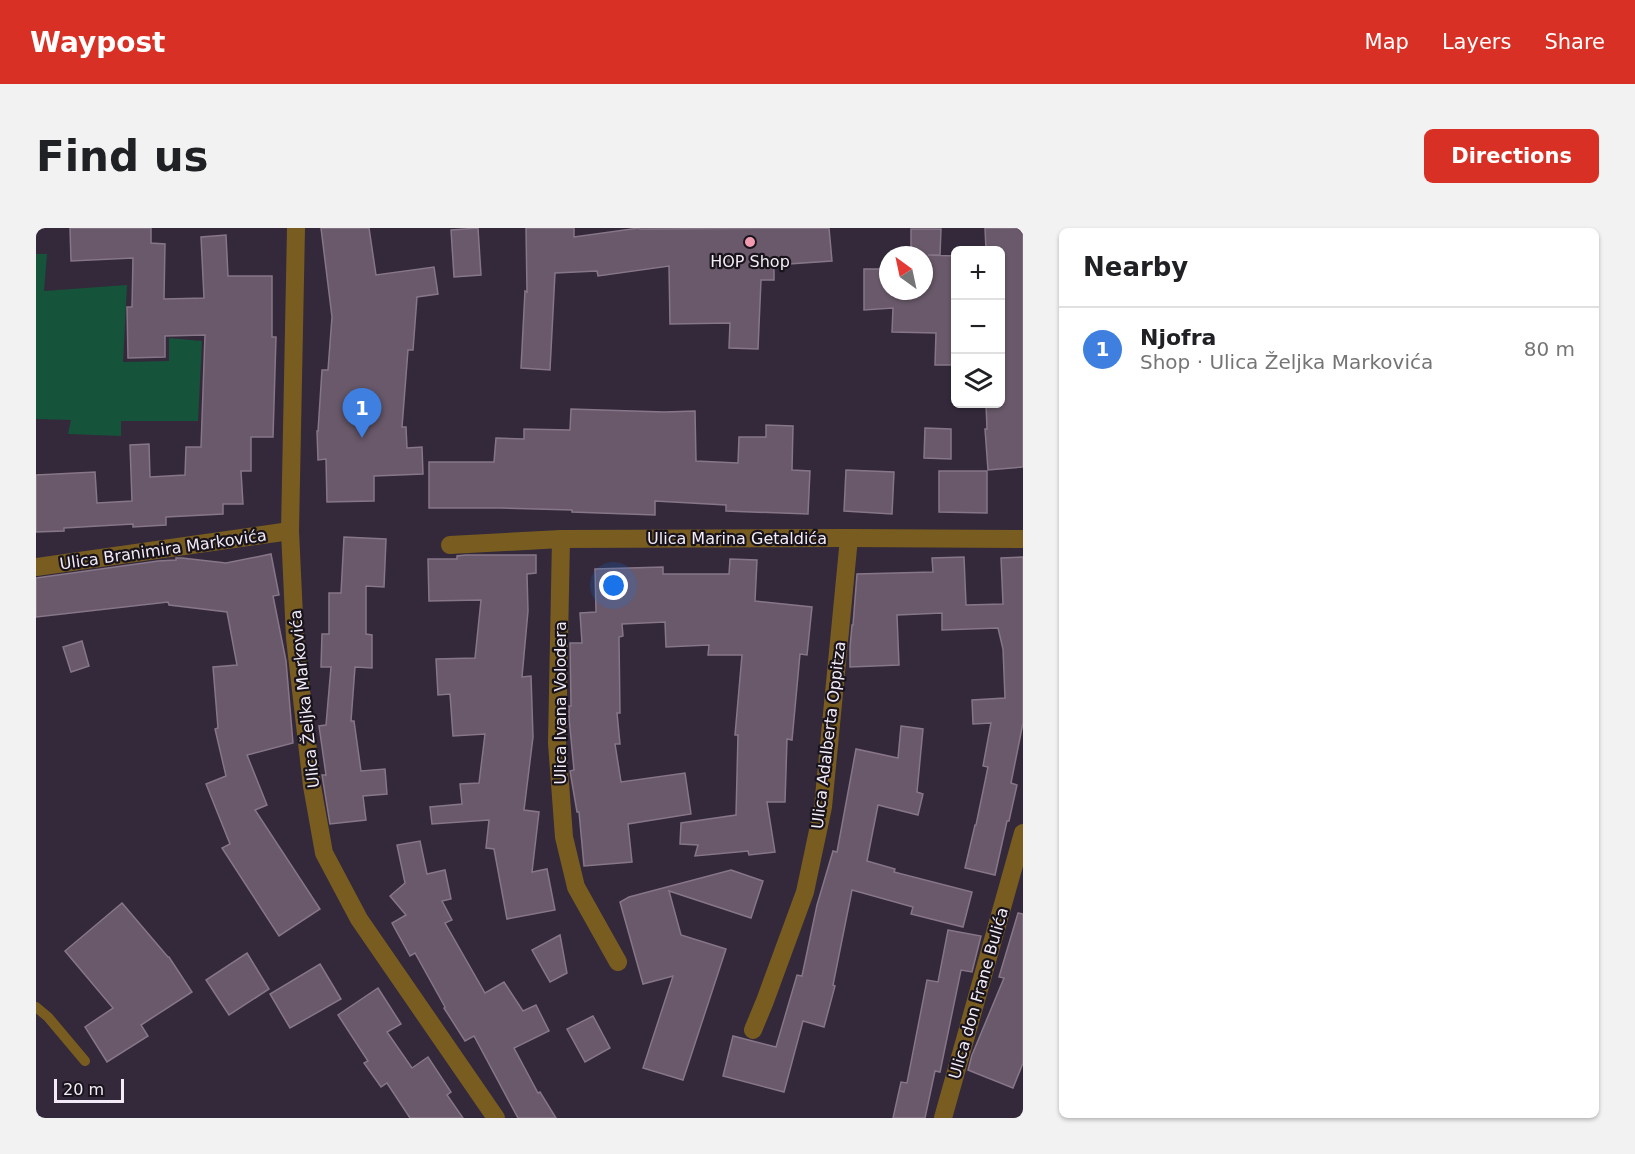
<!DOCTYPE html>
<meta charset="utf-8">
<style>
body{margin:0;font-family:"DejaVu Sans",sans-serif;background:#f2f2f2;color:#202124}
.controls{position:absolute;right:18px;top:18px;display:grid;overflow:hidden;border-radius:9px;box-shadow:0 2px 4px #0004}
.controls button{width:54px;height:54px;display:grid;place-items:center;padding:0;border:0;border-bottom:2px solid #e0e0e0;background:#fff;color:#202124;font:30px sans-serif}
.compass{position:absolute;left:843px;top:18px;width:54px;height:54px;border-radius:50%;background:#fff;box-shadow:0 2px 4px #0004;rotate:327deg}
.scale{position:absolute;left:18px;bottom:15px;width:70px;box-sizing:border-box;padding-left:6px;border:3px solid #f3ecf7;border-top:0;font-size:16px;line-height:21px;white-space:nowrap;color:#f3ecf7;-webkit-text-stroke:4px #19141c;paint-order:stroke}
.you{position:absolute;left:578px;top:358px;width:21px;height:21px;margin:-15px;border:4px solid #fff;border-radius:50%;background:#1a73e8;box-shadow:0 0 0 9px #1a73e833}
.badge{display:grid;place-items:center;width:39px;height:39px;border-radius:50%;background:#d93025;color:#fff;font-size:20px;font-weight:700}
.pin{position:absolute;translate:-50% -50px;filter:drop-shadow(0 2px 3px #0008)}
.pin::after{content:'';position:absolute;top:32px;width:21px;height:18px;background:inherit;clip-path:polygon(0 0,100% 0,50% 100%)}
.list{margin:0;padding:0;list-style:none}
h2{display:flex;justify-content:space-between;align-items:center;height:78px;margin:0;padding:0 24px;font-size:26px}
h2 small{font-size:20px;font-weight:400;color:#757577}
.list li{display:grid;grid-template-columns:39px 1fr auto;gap:18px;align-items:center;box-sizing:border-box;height:84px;padding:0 24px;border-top:2px solid #e0e0e0}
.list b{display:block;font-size:22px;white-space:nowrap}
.list p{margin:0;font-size:20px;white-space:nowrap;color:#757577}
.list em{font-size:20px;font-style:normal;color:#757577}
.icon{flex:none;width:33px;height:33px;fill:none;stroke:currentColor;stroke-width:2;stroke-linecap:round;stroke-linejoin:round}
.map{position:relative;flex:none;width:987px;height:890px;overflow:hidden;border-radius:9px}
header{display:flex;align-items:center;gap:36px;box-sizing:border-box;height:84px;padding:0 30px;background:#d93025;color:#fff}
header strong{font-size:28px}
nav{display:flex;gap:33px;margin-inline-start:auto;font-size:21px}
.intro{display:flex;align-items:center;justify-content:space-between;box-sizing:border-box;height:144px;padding:0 36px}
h1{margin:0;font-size:42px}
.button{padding:15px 27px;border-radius:9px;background:#d93025;color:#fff;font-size:21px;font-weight:700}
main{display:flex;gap:36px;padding:0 36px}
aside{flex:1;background:#fff;border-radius:9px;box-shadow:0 2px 4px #0004}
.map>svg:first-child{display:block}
.green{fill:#16533b}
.building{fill:#69596a;stroke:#877688;stroke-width:1.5}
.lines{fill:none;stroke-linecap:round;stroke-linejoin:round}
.lane{stroke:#795d20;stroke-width:10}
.street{stroke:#795d20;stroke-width:18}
.poi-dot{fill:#f29aaf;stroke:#19141c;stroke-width:2}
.labels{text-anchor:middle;stroke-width:4.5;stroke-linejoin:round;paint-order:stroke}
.poi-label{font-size:16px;fill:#f3ecf7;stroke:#19141c}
.street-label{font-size:16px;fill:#f3ecf7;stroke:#19141c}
</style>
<header>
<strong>Waypost</strong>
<nav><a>Map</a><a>Layers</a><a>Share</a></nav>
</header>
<div class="intro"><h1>Find us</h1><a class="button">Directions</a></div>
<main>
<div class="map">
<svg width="987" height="890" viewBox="0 0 987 890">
<rect width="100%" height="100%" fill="#33293a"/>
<!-- green -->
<polygon class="green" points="0,26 11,26 8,63 91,57 87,134 133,133 133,110 166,113 162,193 85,193 85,208 32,206 35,192 0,191"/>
<!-- building -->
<g class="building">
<polygon points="34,0 115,0 115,15 129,16 128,71 168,70 165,9 190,7 192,48 236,48 236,109 240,109 237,209 215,209 215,243 205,243 207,276 187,276 187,286 130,289 130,297 97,299 97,296 28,300 28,303 0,304 0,247 59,244 61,275 96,273 94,217 113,216 114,249 149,247 150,219 165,219 169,107 129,108 129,129 92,130 91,79 96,79 97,30 35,33"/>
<polygon points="285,0 333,0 340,47 398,39 402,66 381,69 377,122 372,122 366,199 370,199 371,220 386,219 387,246 338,248 338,273 291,274 290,231 282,232 281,203 282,203 286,142 292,142 296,89"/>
<polygon points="442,0 445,47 418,49 415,2"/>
<polygon points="490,0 538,0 538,9 603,0 604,1 793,0 796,33 738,37 738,52 725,52 722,121 693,120 694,95 634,96 633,38 562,48 561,43 519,45 514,142 485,140 489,63 491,64"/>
<polygon points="949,0 987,0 987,239 952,242 949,201 951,201 950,176 964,176 964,22 950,22"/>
<polygon points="875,1 905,1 904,27 892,27 920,28 920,95 918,95 917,137 899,137 900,105 856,104 857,80 828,82 828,41 852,41 852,63 888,63 888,27 875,27"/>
<polygon points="535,181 628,184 659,183 660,233 702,235 703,209 730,209 730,197 757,198 756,242 774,243 772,286 690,283 690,277 619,273 619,287 536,284 536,282 465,280 393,280 393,234 458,234 460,210 488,211 488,201 534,202"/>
<polygon points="889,200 915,201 915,231 888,230"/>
<polygon points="810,242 858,244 856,286 808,283"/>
<polygon points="903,243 951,243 951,285 903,284"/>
<polygon points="308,309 350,311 348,359 330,358 330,406 336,407 336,440 319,439 315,493 318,493 325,543 349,541 351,566 327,568 330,592 294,596 286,547 290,547 283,498 290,497 295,439 285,439 286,406 293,406 293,365 305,365"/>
<polygon points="235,326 243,367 237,368 250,433 257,515 211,527 231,577 219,582 284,681 243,708 186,620 194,616 170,556 190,548 179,501 182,500 177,439 201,437 191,384 133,377 132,374 0,389 0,350 122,333 140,332 140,330 146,330 190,335"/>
<polygon points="430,327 500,327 500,345 491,346 492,383 486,449 495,448 497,509 488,582 503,584 496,644 511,641 519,682 471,691 458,621 450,620 453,592 396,596 394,579 426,576 424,556 443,555 449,506 417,508 414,466 402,467 400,431 439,430 445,372 393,373 392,331 421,331 421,328"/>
<polygon points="928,329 930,377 967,376 965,330 987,329 987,495 975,555 981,557 973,593 971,593 959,647 929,640 939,597 940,597 952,539 947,538 955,495 937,496 936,472 969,470 967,421 962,400 906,402 906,385 861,387 863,437 814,439 814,419 816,397 817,397 821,346 897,344 896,330"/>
<polygon points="694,331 721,332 719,373 776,379 771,427 764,426 756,512 751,511 749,574 731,574 739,624 713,627 712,623 659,628 662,617 644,616 645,595 700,587 702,507 699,507 706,427 672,427 673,417 630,419 629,394 586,396 587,408 583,409 584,485 581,485 584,516 579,516 585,554 649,545 655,586 592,596 596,634 548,638 543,584 541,584 534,543 538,542 533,490 533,478 535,478 534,415 546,415 544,385 560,384 559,341 627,339 627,346 693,346"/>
<polygon points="46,413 53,438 35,444 27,419"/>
<polygon points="865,498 887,501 881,564 887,566 882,587 842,577 831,633 859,641 858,644 936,664 927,699 875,686 877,679 816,662 797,757 799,758 788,799 767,793 748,864 687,848 697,808 740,819 761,747 766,748 781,677 797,623 801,624 820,521 862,530"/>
<polygon points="384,613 391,646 409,642 415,671 406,673 416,692 409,695 449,765 468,754 487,783 500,777 513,803 478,820 502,865 504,864 520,890 482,890 438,808 429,813 408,780 409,779 379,725 374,728 356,695 370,687 354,668 369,655 361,617"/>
<polygon points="695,642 727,653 715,690 633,663 645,707 690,721 647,852 607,840 637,748 607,756 584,674 593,669"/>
<polygon points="86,675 132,729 133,729 156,764 105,797 112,808 71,834 49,799 77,780 29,723"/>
<polygon points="982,685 987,686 987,835 977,860 932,842 936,827 968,750 963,749"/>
<polygon points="912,702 945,708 936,744 925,742 904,844 899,843 889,890 857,890 865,854 871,855 891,752 902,754"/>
<polygon points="524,707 531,745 514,754 496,722"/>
<polygon points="211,725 233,761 193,787 170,752"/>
<polygon points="284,736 305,771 254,800 234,766"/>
<polygon points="342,760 365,796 351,804 376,840 392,829 415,864 411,867 427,890 374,890 351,855 345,859 328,835 332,833 302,787"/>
<polygon points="557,788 574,820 549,834 531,801"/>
</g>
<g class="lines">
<!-- lane -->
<polyline class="lane" points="0,779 12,789 49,833"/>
<!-- street -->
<g class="street">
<polyline points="260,0 254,303 259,410 276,558 288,625 323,691 460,890"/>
<polyline points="525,311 521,515 528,609 540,659 582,734"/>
<polyline points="414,317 525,311 813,310 987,311"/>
<polyline points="0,339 254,303"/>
<polyline points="717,802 729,773 769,664 787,579 813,310"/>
<polyline points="907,890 987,605"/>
</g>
</g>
<!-- markers -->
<circle class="poi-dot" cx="714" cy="14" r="6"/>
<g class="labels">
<!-- poi labels -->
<g class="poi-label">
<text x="714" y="39">HOP Shop</text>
</g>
<!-- street labels -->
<g class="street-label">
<text x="701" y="316">Ulica Marina Getaldića</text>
<text transform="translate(127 321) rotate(-8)" y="6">Ulica Branimira Markovića</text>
<text transform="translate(268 471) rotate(-96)" y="6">Ulica Željka Markovića</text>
<text transform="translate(524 475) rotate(-90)" y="6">Ulica Ivana Volodera</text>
<text transform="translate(792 507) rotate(-83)" y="6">Ulica Adalberta Oppitza</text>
<text transform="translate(942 765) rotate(-74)" y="6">Ulica don Frane Bulića</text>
</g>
</g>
</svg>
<div class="controls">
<button>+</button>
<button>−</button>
<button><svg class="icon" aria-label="layers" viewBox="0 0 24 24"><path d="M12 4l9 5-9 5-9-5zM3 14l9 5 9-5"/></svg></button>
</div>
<svg class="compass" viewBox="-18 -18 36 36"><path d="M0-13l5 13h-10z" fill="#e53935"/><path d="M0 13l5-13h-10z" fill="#757577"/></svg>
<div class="scale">20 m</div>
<div class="you"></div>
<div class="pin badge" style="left:326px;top:210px;background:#3f7fe0">1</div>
</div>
<aside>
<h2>Nearby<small></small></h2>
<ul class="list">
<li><span class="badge" style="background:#3f7fe0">1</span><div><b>Njofra</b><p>Shop · Ulica Željka Markovića</p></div><em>80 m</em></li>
</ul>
</aside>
</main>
